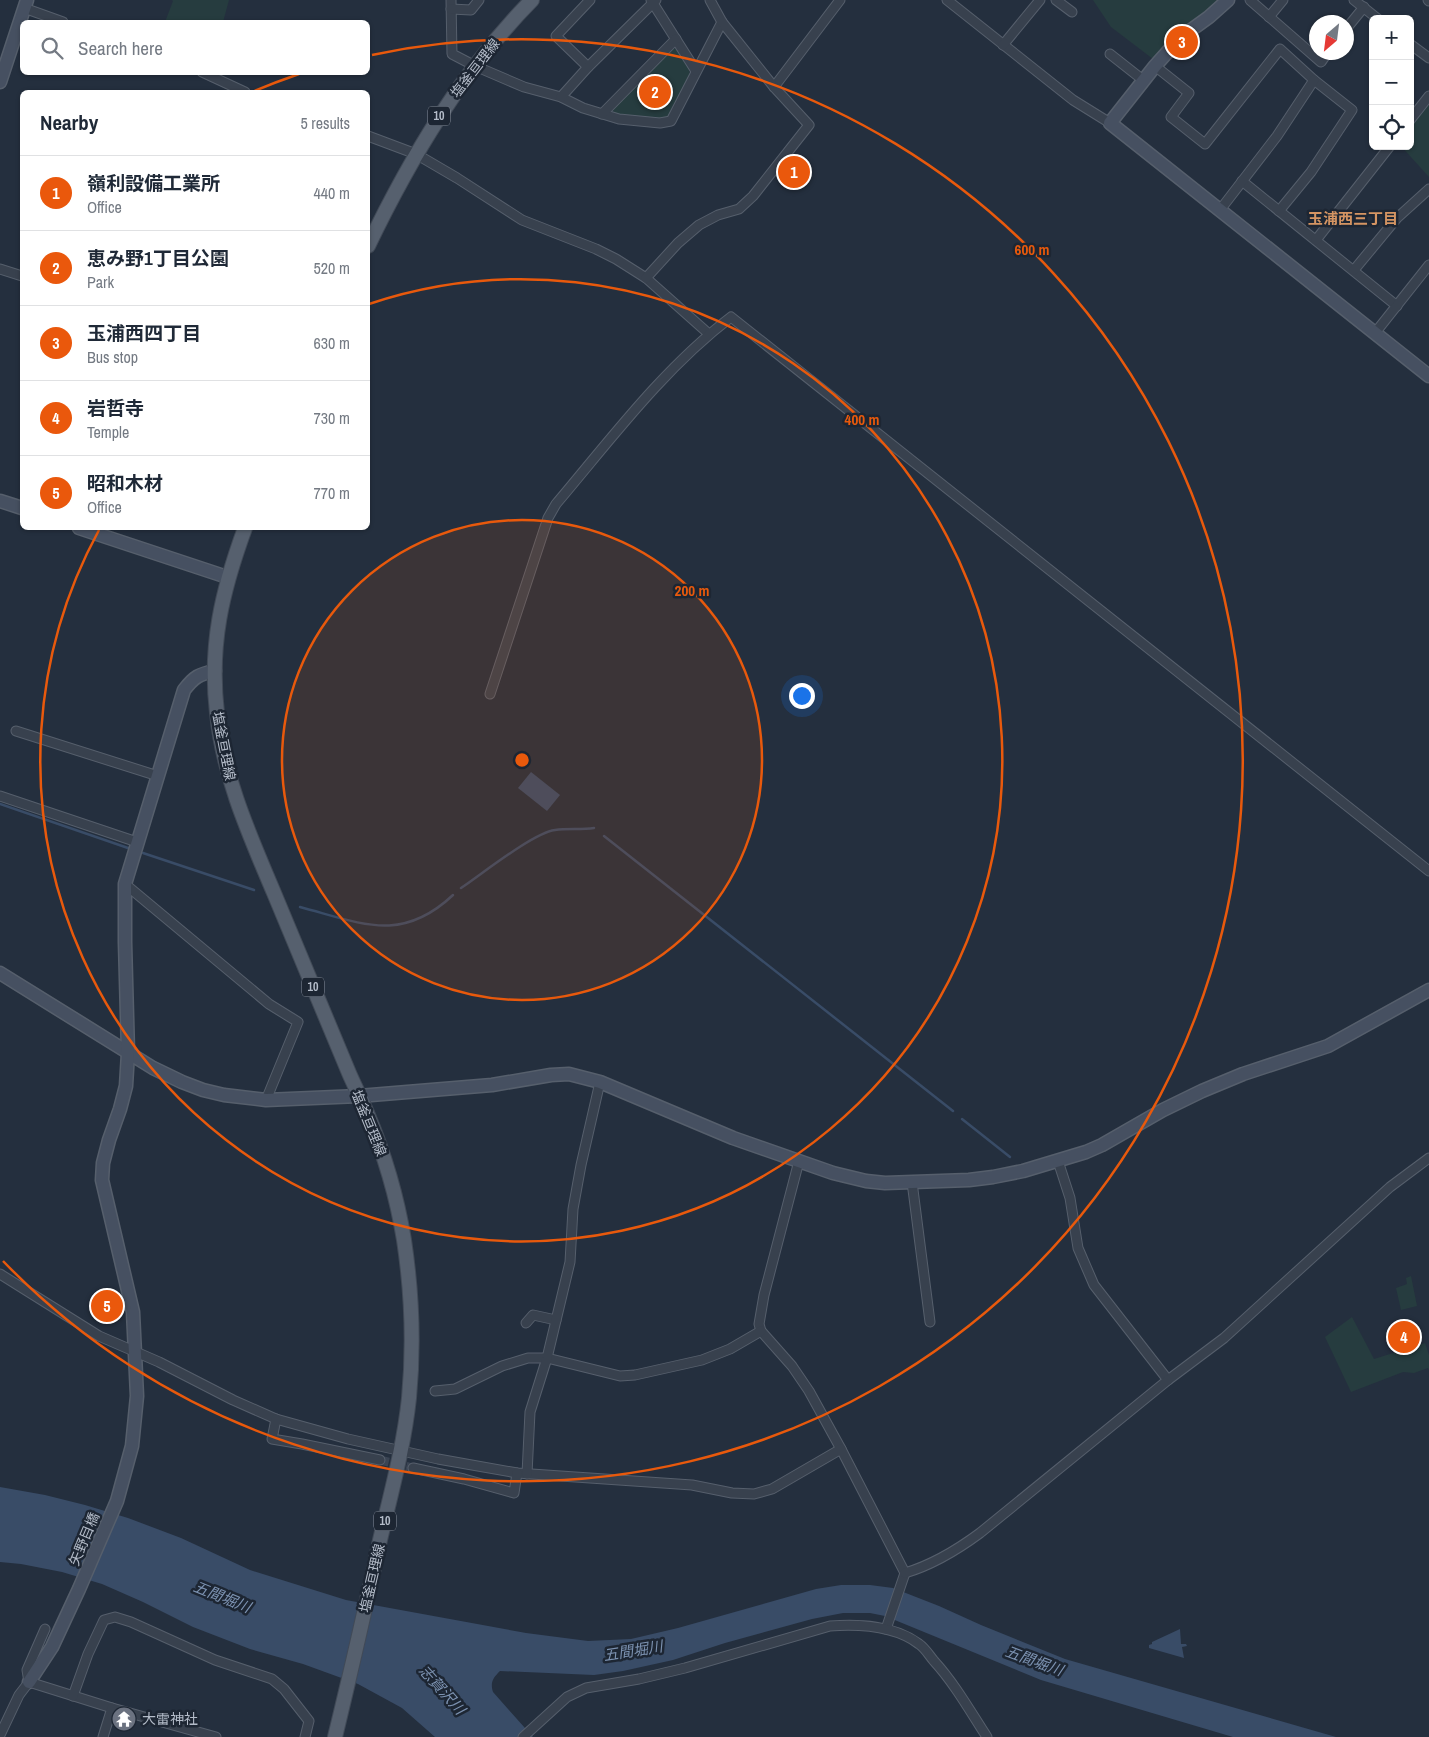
<!DOCTYPE html>
<meta charset="utf-8">
<style>
body{margin:0;font-family:"Archivo Narrow","Noto Sans JP",sans-serif;background:#f2f2f3;color:#1f2937}
.controls{position:absolute;right:15px;top:15px;display:grid;overflow:hidden;border-radius:8px;box-shadow:0 1px 4px #0004}
.controls button{width:45px;height:45px;display:grid;place-items:center;padding:0;border:0;border-bottom:1px solid #e0e1e3;background:#fff;color:#1f2937;font:25px sans-serif}
.compass{position:absolute;left:1309px;top:15px;width:45px;height:45px;border-radius:50%;background:#fff;box-shadow:0 1px 4px #0004;rotate:208deg}
.you{position:absolute;left:801px;top:695px;width:18px;height:18px;margin:-12px;border:4px solid #fff;border-radius:50%;background:#1a73e8;box-shadow:0 0 0 8px #1a73e833}
.badge{display:grid;place-items:center;width:32px;height:32px;border-radius:50%;background:#ea580c;color:#fff;font-size:16px;font-weight:700}
.pin{position:absolute;translate:-50% -50%;border:2px solid #fff;box-shadow:0 1px 5px #0006}
.list{margin:0;padding:0;list-style:none}
h2{display:flex;justify-content:space-between;align-items:center;height:65px;margin:0;padding:0 20px;font-size:21px}
h2 small{font-size:16px;font-weight:400;color:#747a83}
.list li{display:grid;grid-template-columns:32px 1fr auto;gap:15px;align-items:center;box-sizing:border-box;height:75px;padding:0 20px;border-top:1px solid #e0e1e3}
.list b{display:block;font-size:19px;white-space:nowrap}
.list p{margin:0;font-size:16px;white-space:nowrap;color:#747a83}
.list em{font-size:16px;font-style:normal;color:#747a83}
.icon{flex:none;width:28px;height:28px;fill:none;stroke:currentColor;stroke-width:2;stroke-linecap:round;stroke-linejoin:round}
.map{position:relative;flex:none;width:1429px;height:1737px;overflow:hidden}
.search{position:absolute;background:#fff;box-shadow:0 1px 4px #0004;left:20px;top:20px;width:350px;height:55px;display:flex;align-items:center;gap:12px;box-sizing:border-box;padding:0 18px;border-radius:8px;color:#747a83;font-size:19px}
.panel{position:absolute;background:#fff;box-shadow:0 1px 4px #0004;left:20px;top:90px;width:350px;height:440px;border-radius:8px}
.map>svg:first-child{display:block}
.green{fill:#263c3f}
.water{fill:#394c67}
.lines{fill:none;stroke-linecap:round;stroke-linejoin:round}
.stream{stroke:#394c67;stroke-width:2.5}
.street-tunnel{stroke:#3a4453;stroke-width:9;stroke-dasharray:9 4.5;stroke-linecap:butt}
.street-casing{stroke:#565f6c;stroke-width:11}
.secondary-casing{stroke:#565f6c;stroke-width:15}
.primary-casing{stroke:#414a57;stroke-width:16}
.street{stroke:#38414e;stroke-width:9}
.secondary{stroke:#465061;stroke-width:12}
.primary{stroke:#56606e;stroke-width:14}
.ring{fill:none;stroke:#e8590c;stroke-width:2.5}
.labels{text-anchor:middle;stroke-width:5;stroke-linejoin:round;paint-order:stroke}
.shield{fill:#1d2633;stroke:#878f9c;stroke-width:1}
.shield-label{font-size:12px;font-weight:bold;fill:#b4bcc9}
.street-label{font-size:14px;fill:#b4bcc9;stroke:#1d2633}
.poi-label{font-size:14px;fill:#b4bcc9;stroke:#1d2633;text-anchor:start}
.neighbourhood-label{font-size:15px;font-weight:bold;fill:#d59563;stroke:#1d2633}
.water-label{font-size:15px;font-style:italic;fill:#7c92b1;stroke:#1d2633}
.centre{fill:#e8590c;stroke:#1d2633;stroke-width:2.5}
.ring-label{font-size:15px;text-anchor:middle;font-weight:bold;fill:#e8590c;stroke:#1d2633;stroke-width:5;stroke-linejoin:round;paint-order:stroke}
</style>
<div class="map">
<svg width="1429" height="1737" viewBox="0 0 1429 1737">
<rect width="100%" height="100%" fill="#242f3e"/>
<!-- green -->
<g class="green">
<polygon points="172,0 229,0 223,22 165,22 173,1"/>
<polygon points="1093,0 1217,0 1203,13 1180,30 1153,59 1111,27"/>
<polygon points="671,48 679,50 689,69 690,75 668,118 644,118 614,114 613,109"/>
<polygon points="1429,104 1429,177 1401,146 1410,146 1410,128"/>
<polygon points="1411,1276 1417,1306 1401,1310 1396,1288 1407,1284 1406,1278"/>
<polygon points="1352,1317 1374,1359 1425,1343 1429,1355 1429,1370 1428,1368 1414,1373 1403,1372 1351,1392 1325,1337"/>
</g>
<!-- water -->
<g class="water">
<polygon points="531,772 560,795 547,811 518,788"/>
<path d="M0,1487L45,1495L85,1505L128,1518L181,1538L250,1570L346,1600L526,1633L588,1641L631,1639L678,1628L816,1589L841,1585H870L893,1588L939,1606L981,1625L1065,1659L1336,1737H1233L1041,1680L885,1616L870,1613H843L812,1619L725,1643L673,1660L623,1671L594,1675L500,1671C493,1678 490,1682 493,1692L533,1737H435L402,1708L358,1684L303,1664L250,1649L193,1627L143,1602L102,1584L62,1572L21,1564L0,1562Z"/>
<polygon points="1180,1629 1181,1644 1186,1644 1187,1646 1182,1647 1184,1658 1149,1648 1149,1645 1152,1644 1152,1642"/>
</g>
<g class="lines">
<!-- stream -->
<g class="stream">
<polyline points="0,804 128,848"/>
<polyline points="604,836 953,1111"/>
<polyline points="143,853 254,890"/>
<path d="M461,888C482,874 533,833 555,830C568,828 581,830 594,828"/>
<path d="M300,907C361,923 401,944 453,895"/>
<polyline points="962,1119 1010,1157"/>
</g>
<!-- street-tunnel -->
<polyline class="street-tunnel" points="380,1460 413,1468"/>
<defs>
<g id="street">
<polyline points="451,0 452,54 475,66 524,87 561,97 583,108 619,119 660,123 671,121 722,22"/>
<polyline points="651,0 696,71"/>
<polyline points="947,0 1073,100 1110,123"/>
<polyline points="1056,0 1072,12"/>
<polyline points="1250,0 1321,62 1328,52"/>
<polyline points="1354,0 1378,19"/>
<polyline points="1428,0 1429,1"/>
<polyline points="24,8 63,22"/>
<polyline points="451,9 471,10 479,0"/>
<polyline points="1269,17 1283,0"/>
<polyline points="1346,29 1364,7"/>
<polyline points="1410,44 1429,58"/>
<polyline points="1003,45 1040,0"/>
<polyline points="1110,54 1143,80"/>
<polyline points="1155,66 1189,93 1171,117 1205,144 1280,49 1314,80 1352,110 1311,172 1279,211"/>
<polyline points="588,67 556,36 590,0"/>
<polyline points="202,72 245,92"/>
<polyline points="774,87 840,0"/>
<polyline points="561,97 588,67 656,0"/>
<polyline points="602,114 676,39"/>
<polyline points="1410,120 1429,96"/>
<polyline points="368,136 416,154 457,178 522,220 596,249 616,259 646,278 709,334"/>
<polyline points="1242,181 1397,306"/>
<polyline points="1220,210 1277,136 1314,80"/>
<polyline points="1316,240 1390,146"/>
<polyline points="0,269 22,276"/>
<polyline points="1354,270 1397,218 1429,189"/>
<polyline points="646,278 678,243 699,225 718,215 739,209 753,196 809,125 774,87 722,22 710,0"/>
<polyline points="1375,333 1429,265"/>
<path d="M490,694L548,518L556,504C611,439 663,369 731,317L1429,871"/>
<polyline points="16,731 158,776"/>
<polyline points="0,796 137,842"/>
<polyline points="125,884 269,1004 298,1022 266,1100"/>
<polyline points="799,1161 764,1295 759,1324 761,1331 792,1366 809,1391 841,1449"/>
<polyline points="1058,1161 1070,1198 1078,1248 1094,1285 1168,1380"/>
<polyline points="912,1182 930,1322"/>
<polyline points="0,1274 99,1336 159,1362 233,1400 276,1419 348,1439 438,1459 517,1473 692,1485 732,1493 754,1494 772,1489 841,1449 905,1573 886,1629"/>
<polyline points="526,1323 533,1315 556,1320"/>
<polyline points="435,1391 455,1389 502,1366 528,1358 547,1358 620,1376 635,1375 702,1360 730,1349 761,1331"/>
<polyline points="276,1419 272,1439 302,1444 380,1460"/>
<polyline points="413,1468 464,1479 514,1493 517,1473"/>
<polyline points="527,1474 530,1412 547,1358 570,1262 573,1209 581,1165 600,1082"/>
<path d="M905,1573C932,1565 957,1550 980,1533L1168,1380L1224,1338L1390,1187L1429,1158"/>
<polyline points="29,1682 112,1708 216,1737"/>
<polyline points="73,1696 88,1654 104,1620 115,1617 131,1622 215,1660 272,1679 284,1689 309,1721 305,1737"/>
<polyline points="0,1735 19,1695 29,1682 27,1670 45,1629"/>
<polyline points="103,1737 112,1708"/>
<path d="M523,1737L567,1697L586,1688L639,1679L685,1668L830,1626C859,1624 894,1625 919,1644C925,1648 929,1655 934,1661C955,1684 970,1711 987,1737"/>
</g>
<g id="secondary">
<polyline points="1228,0 1209,17 1180,38 1155,66 1110,123 1429,376"/>
<polyline points="0,82 27,0"/>
<polyline points="0,501 22,508"/>
<polyline points="79,528 227,577"/>
<polyline points="0,973 153,1068 182,1082 203,1090 224,1095 266,1100 359,1096 492,1085 551,1075 569,1074 600,1082 733,1138 833,1173 866,1181 885,1183 969,1180 993,1177 1023,1171 1086,1152 1102,1145 1163,1110 1202,1091 1243,1074 1328,1046 1429,990"/>
<path d="M29,1682L52,1647L79,1589L117,1501L132,1446L137,1396L133,1312L102,1180L103,1163L109,1140L120,1109L126,1086L128,1053L125,942V884L184,690C194,677 199,674 215,671"/>
</g>
<g id="primary">
<path d="M368,246C411,157 462,71 532,0"/>
<path d="M245,528C222,591 209,645 217,713C223,776 249,834 274,893C299,953 324,1013 349,1073C355,1087 362,1100 367,1113C384,1153 397,1197 404,1240C412,1293 414,1345 409,1398C404,1446 391,1493 380,1540C366,1606 351,1671 335,1737"/>
</g>
</defs>
<!-- street casing -->
<use href="#street" class="street-casing"/>
<!-- secondary casing -->
<use href="#secondary" class="secondary-casing"/>
<!-- primary casing -->
<use href="#primary" class="primary-casing"/>
<!-- street -->
<use href="#street" class="street"/>
<!-- secondary -->
<use href="#secondary" class="secondary"/>
<!-- primary -->
<use href="#primary" class="primary"/>
</g>
<!-- distance rings -->
<circle cx="522" cy="760" r="240" fill="#e8590c" fill-opacity=".12"/>
<g class="ring">
<circle cx="522" cy="760" r="240"/>
<path d="M369 304A481 481 0 1 1 99 530"/>
<path d="M252 92A721 721 0 0 1 299 74M372 55A721 721 0 1 1 3 1261"/>
</g>
<!-- icons -->
<defs>
<symbol id="temple-disc" viewBox="-11 -11 22 22"><circle r="9.5" fill="#6b7280" stroke="#1d2633"/><path d="M0-6L5-2H3V0L6.5 2.5H4V6H1.5V3h-3V6H-4V2.5H-6.5L-3 0V-2H-5Z" fill="#fff"/></symbol>
</defs>
<g fill-rule="evenodd">
<use href="#temple-disc" x="110" y="1705" width="28" height="28"/>
</g>
<g class="labels">
<!-- shield labels -->
<g class="shield">
<rect x="428" y="106.5" width="22" height="19" rx="4"/>
<rect x="302" y="977.5" width="22" height="19" rx="4"/>
<rect x="374" y="1511.5" width="22" height="19" rx="4"/>
</g>
<g class="shield-label">
<text x="439" y="120">10</text>
<text x="313" y="991">10</text>
<text x="385" y="1525">10</text>
</g>
<!-- street labels -->
<g class="street-label">
<text transform="translate(475 68) rotate(-52)" y="5">塩釜亘理線</text>
<text transform="translate(224 746) rotate(79)" y="5">塩釜亘理線</text>
<text transform="translate(369 1123) rotate(68)" y="5">塩釜亘理線</text>
<text transform="translate(84 1539) rotate(-67)" y="5">矢野目橋</text>
<text transform="translate(372 1578) rotate(-77)" y="5">塩釜亘理線</text>
</g>
<!-- poi labels -->
<g class="poi-label">
<text x="142" y="1724">大雷神社</text>
</g>
<!-- neighbourhood labels -->
<g class="neighbourhood-label">
<text x="1353" y="224">玉浦西三丁目</text>
</g>
<!-- water labels -->
<g class="water-label">
<text transform="translate(222 1597) rotate(22)" y="5">五間堀川</text>
<text transform="translate(633 1651) rotate(-9)" y="5">五間堀川</text>
<text transform="translate(1034 1661) rotate(20)" y="5">五間堀川</text>
<text transform="translate(442 1690) rotate(48)" y="5">志賀沢川</text>
</g>
</g>
<circle cx="522" cy="760" r="8" class="centre"/>
<g class="ring-label">
<text x="1032" y="255">600 m</text>
<text x="862" y="425">400 m</text>
<text x="692" y="596">200 m</text>
</g>
</svg>
<div class="controls">
<button>+</button>
<button>−</button>
<button><svg class="icon" aria-label="locate" viewBox="0 0 24 24"><circle cx="12" cy="12" r="6"/><path d="M12 2v4M12 18v4M2 12h4M18 12h4"/></svg></button>
</div>
<svg class="compass" viewBox="-18 -18 36 36"><path d="M0-13l5 13h-10z" fill="#e53935"/><path d="M0 13l5-13h-10z" fill="#747a83"/></svg>
<div class="you"></div>
<div class="pin badge" style="left:794px;top:172px">1</div>
<div class="pin badge" style="left:655px;top:92px">2</div>
<div class="pin badge" style="left:1182px;top:42px">3</div>
<div class="pin badge" style="left:1404px;top:1337px">4</div>
<div class="pin badge" style="left:107px;top:1306px">5</div>
<div class="search"><svg class="icon" aria-label="search" viewBox="0 0 24 24"><circle cx="10" cy="10" r="6"/><path d="M15 15l6 6"/></svg>Search here</div>
<section class="panel">
<h2>Nearby<small>5 results</small></h2>
<ul class="list">
<li><span class="badge">1</span><div><b>嶺利設備工業所</b><p>Office</p></div><em>440 m</em></li>
<li><span class="badge">2</span><div><b>恵み野1丁目公園</b><p>Park</p></div><em>520 m</em></li>
<li><span class="badge">3</span><div><b>玉浦西四丁目</b><p>Bus stop</p></div><em>630 m</em></li>
<li><span class="badge">4</span><div><b>岩哲寺</b><p>Temple</p></div><em>730 m</em></li>
<li><span class="badge">5</span><div><b>昭和木材</b><p>Office</p></div><em>770 m</em></li>
</ul>
</section>
</div>
